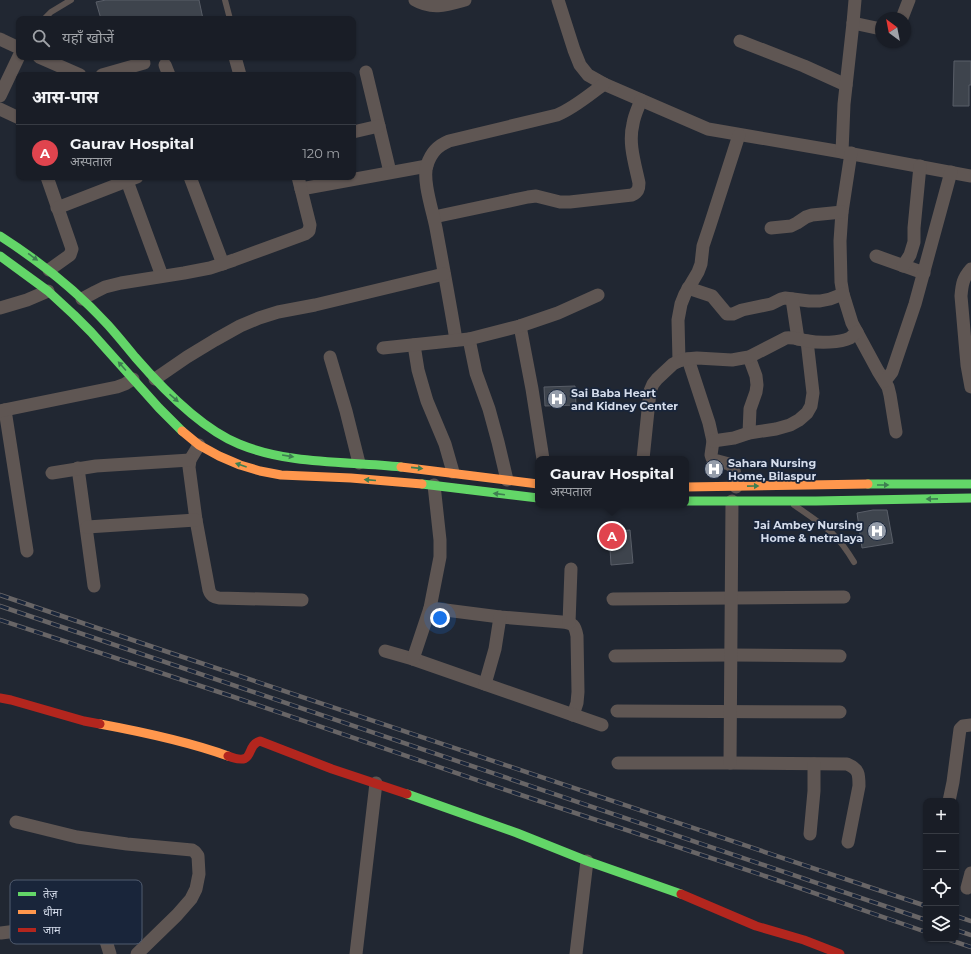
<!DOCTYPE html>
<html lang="hi">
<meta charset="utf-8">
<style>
body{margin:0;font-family:Montserrat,"Noto Sans Devanagari",sans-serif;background:#262a32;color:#f1f3f6}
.controls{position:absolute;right:12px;bottom:12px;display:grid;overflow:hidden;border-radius:8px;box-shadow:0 1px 3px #0004}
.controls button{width:36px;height:36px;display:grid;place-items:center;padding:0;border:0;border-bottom:1px solid #373b43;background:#191d26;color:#f1f3f6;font:20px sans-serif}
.compass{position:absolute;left:875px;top:12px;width:36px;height:36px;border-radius:50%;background:#191d26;box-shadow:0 1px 3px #0004;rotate:328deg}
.you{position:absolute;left:440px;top:618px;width:14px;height:14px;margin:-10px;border:3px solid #fff;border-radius:50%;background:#1a73e8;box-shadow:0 0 0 6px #1a73e833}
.badge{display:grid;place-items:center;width:26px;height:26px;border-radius:50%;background:#959daa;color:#fff;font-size:13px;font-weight:700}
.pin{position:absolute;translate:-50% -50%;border:2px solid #fff;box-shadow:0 1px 4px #0006}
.popup{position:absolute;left:535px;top:456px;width:154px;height:52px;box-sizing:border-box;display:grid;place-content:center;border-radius:8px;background:#191d26;filter:drop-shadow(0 1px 3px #0005);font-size:13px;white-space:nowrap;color:#9fa2a7}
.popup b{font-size:15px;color:#f1f3f6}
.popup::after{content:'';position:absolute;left:50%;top:100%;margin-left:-8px;border:8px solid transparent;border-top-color:#191d26}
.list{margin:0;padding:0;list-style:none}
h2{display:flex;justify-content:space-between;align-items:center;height:52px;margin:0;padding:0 16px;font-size:17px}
h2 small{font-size:13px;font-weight:400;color:#9fa2a7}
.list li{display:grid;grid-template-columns:26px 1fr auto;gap:12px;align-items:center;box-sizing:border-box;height:56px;padding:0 16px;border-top:1px solid #373b43}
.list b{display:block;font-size:15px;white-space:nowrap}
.list p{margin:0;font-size:13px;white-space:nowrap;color:#9fa2a7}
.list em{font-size:13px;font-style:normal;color:#9fa2a7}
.icon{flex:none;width:22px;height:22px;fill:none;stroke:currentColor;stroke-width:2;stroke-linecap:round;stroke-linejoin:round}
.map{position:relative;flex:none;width:971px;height:954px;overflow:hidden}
.search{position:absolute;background:#191d26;box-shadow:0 1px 3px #0004;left:16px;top:16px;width:340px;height:44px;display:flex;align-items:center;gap:10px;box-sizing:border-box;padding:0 14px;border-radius:8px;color:#9fa2a7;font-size:15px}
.panel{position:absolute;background:#191d26;box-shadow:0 1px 3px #0004;left:16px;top:72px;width:340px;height:108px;border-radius:8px}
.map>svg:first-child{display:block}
.building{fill:#3e444d;stroke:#595e68}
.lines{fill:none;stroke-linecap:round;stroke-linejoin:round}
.lane{stroke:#5f5653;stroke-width:6}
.street{stroke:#5f5653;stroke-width:13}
.fast{stroke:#63d668;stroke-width:9}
.slow{stroke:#ff974d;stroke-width:9}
.jam{stroke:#b3261e;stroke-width:9}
.rail-casing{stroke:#686566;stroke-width:4.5}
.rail{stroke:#19253a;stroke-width:3;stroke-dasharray:9;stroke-linecap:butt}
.oneway{fill:#3e7e51}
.labels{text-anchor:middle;stroke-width:3.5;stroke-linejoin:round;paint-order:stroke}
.poi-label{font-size:11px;font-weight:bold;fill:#d4dceb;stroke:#19253a;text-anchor:start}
.key{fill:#19253a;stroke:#515c6f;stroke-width:1}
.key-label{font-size:11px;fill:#d4dceb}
</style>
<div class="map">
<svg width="971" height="954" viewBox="0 0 971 954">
<rect width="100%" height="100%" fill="#212732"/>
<!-- building -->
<g class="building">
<polygon points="106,0 199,0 203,19 101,19 96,2"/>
<polygon points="954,61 971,61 971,85 969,85 969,106 953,106"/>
<polygon points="575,386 576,405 545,406 544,387"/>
<polygon points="709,466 718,469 717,476 709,476"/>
<polygon points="873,510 887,510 893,543 862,548 857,513"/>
<polygon points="630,530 633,563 611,565 609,532"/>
</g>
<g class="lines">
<!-- lane -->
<g class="lane">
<polyline points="225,0 230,19"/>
<polyline points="44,19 51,12 71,0"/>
<path d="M794,505C807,514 821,523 833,534C841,542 848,552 854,562"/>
</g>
<!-- street -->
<g class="street">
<path d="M415,0C432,10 447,5 465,0"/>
<polyline points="558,0 574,50 580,65 588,75 604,84 708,129 842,152 971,176"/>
<polyline points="902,18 909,0"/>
<polyline points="853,23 881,29"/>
<polyline points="0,39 19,48"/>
<polyline points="740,41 804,66 846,85"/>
<polyline points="39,57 80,75"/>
<polyline points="235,57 240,75"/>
<polyline points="165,65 169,75"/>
<polyline points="366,72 390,172"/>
<polyline points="102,75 144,63"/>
<polyline points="0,96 19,56"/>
<polyline points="0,109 19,118"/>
<polyline points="353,132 379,126"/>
<polyline points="842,152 844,104 853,23 855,0"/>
<polyline points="851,153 842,212 840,241 841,282 843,294 852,323 878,371 888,387 890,395 896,432"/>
<polyline points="47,177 70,243 72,249 70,255 49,270"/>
<polyline points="190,177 223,264"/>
<polyline points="127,181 162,276"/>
<polyline points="301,189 427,166"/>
<polyline points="57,208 137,177"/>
<path d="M434,217L528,197L536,196L560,202H570L632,195C638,192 639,189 639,183C635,164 628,143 633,124C634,116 638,108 641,100"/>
<polyline points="771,228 791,226 797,223 806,217 812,215 842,212"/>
<polyline points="876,256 924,273"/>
<polyline points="903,266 910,255 914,242 914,228 920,166"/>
<path d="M971,269C963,278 962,284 961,296L967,365L971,387"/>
<polyline points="688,288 712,296 727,314 733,314 742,310 771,304 781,299 785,298 809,301 820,301 830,299 843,294"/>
<polyline points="82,299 95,292 105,287 121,283 184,273 210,268 234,260 305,234 309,231 310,225 298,177"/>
<polyline points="792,299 798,339"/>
<polyline points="0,308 27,300 48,291"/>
<polyline points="520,326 532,389 543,459"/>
<polyline points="469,339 476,373 489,409 498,442 507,480"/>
<path d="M456,340C450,303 443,266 436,228C433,212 422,180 427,165C431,153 437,146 449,141L557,115C574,108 589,95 604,84"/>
<polyline points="414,345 418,370 422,384 427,401 445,444 453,472"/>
<polyline points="383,348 469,339 520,326 558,313 598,295"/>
<polyline points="330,357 346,411 359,463"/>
<polyline points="749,357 756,376 757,385 756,392 750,409 749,433"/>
<polyline points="688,359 709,423 713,441 711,455 712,458 714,460 729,464 732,466 734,469 736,487"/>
<polyline points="679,361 678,320 681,304 685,294 698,272 701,264 703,246 710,225 739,135"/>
<polyline points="155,379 187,357 215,340 240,326 259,318 278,312 315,305 444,274"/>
<polyline points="885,381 892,372 915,304 951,172"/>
<polyline points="5,410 27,551"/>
<polyline points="0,411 117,387 125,384 133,379"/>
<polyline points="713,441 734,438 749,433 776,429 790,425 799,420 807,413 811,406 813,393 807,341"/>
<path d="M199,445L190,460L189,467L196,520L209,590C211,596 214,597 219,598L302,600"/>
<path d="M643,459L650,391L653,384L657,379L673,364L679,361L686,359L697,358L732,360L743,358L749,357L786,338C794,337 800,340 808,341C819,343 840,343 850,338C852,336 855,334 857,332"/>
<polyline points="78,468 94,586"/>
<polyline points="52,473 96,466 190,460"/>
<polyline points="87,527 196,520"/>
<polyline points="613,599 844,597"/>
<path d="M430,608L500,617L562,622C573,623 575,625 577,636L578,692L577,703L573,715"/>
<polyline points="569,623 571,569"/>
<polyline points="385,651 413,659 602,725"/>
<polyline points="615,656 731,655 840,656"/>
<polyline points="413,659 430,608 440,557 440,540 434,485"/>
<polyline points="485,684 495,649 500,617"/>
<polyline points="617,711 840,712"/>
<path d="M618,763H730L847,764C859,769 859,774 859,786L848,842"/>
<polyline points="730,763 732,501"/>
<polyline points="949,801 953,782 960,729 963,726 971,725"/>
<polyline points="16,822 77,837 127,844 192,850 195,852 198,856 199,874 196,889 191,899 177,915 137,954"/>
<polyline points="810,834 814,791 814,764"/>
<polyline points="967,888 971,873"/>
<polyline points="1,933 64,925 97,919 101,925 110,954"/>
<polyline points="356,954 376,783"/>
<polyline points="576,954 587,861"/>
</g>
<!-- fast -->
<g class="fast">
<path d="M0,236C39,261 76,290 108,325C117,335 126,346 135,357C161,387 202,429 239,444C290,465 347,461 401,467"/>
<polyline points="0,256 48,291 74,315 91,332 159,408 182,431"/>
<polyline points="422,484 538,498"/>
<polyline points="868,484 971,484"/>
<polyline points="686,501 816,501 971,498"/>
<polyline points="407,794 517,833 587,861 681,894"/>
</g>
<!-- slow -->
<g class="slow">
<polyline points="182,431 199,445 219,456 240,465 260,471 281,475 351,478 422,484"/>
<polyline points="401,467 538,484"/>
<polyline points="686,487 868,484"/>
<path d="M100,724C143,732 187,741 228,756"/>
</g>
<!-- jam -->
<g class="jam">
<polyline points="0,698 11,700 84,721 100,724"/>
<path d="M228,756C257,767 244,746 260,741L332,769L407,794"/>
<polyline points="681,894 756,926 804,940 840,954"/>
</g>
<defs>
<g id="rail">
<polyline points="0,595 162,650 926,906"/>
<polyline points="0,606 926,920"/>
<polyline points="0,620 231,696 515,793 768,877 926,932"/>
<polyline points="956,916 971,921"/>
<polyline points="956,930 971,935"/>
<polyline points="947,939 971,947"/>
</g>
</defs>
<!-- rail casing -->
<use href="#rail" class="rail-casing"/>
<!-- rail -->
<use href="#rail" class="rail"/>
</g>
<!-- one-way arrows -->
<defs><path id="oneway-solid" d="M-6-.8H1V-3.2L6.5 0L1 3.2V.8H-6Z"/></defs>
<g class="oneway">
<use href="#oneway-solid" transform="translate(33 257) rotate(36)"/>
<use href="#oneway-solid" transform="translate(122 366) rotate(-132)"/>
<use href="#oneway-solid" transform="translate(174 398) rotate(41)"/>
<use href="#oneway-solid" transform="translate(288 456) rotate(9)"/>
<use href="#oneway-solid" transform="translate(241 465) rotate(-161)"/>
<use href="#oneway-solid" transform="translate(417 468) rotate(6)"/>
<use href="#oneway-solid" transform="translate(370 480) rotate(-175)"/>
<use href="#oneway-solid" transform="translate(883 485)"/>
<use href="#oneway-solid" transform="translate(753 486) rotate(-1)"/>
<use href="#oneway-solid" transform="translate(499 494) rotate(-173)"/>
<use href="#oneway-solid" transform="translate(932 499) rotate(179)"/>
</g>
<!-- icons -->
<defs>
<symbol id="hospital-disc" viewBox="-11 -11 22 22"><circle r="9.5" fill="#959daa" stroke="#19253a"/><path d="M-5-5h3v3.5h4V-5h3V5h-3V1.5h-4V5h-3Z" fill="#fff"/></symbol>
</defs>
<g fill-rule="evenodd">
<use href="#hospital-disc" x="546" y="388" width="22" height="22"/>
<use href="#hospital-disc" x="703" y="458" width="22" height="22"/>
<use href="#hospital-disc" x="866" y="520" width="22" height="22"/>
</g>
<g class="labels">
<!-- poi labels -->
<g class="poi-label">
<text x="571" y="397">Sai Baba Heart<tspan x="571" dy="13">and Kidney Center</tspan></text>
<text x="728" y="467">Sahara Nursing<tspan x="728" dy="13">Home, Bilaspur</tspan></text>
<text x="863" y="529" text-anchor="end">Jai Ambey Nursing<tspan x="863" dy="13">Home &amp; netralaya</tspan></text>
</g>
</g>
<!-- legend -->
<rect x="10" y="880" width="132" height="64" rx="6" class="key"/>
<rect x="18" y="892" width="18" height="4" fill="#63d668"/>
<rect x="18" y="910" width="18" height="4" fill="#ff974d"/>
<rect x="18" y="928" width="18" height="4" fill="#b3261e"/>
<g class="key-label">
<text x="43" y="898">तेज़</text>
<text x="43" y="916">धीमा</text>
<text x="43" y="934">जाम</text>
</g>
</svg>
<div class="controls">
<button>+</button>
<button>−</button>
<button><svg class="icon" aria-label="locate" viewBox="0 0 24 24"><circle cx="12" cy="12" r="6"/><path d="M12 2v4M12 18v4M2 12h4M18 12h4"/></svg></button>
<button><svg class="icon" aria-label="layers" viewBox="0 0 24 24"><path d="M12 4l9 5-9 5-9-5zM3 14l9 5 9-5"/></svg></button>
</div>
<svg class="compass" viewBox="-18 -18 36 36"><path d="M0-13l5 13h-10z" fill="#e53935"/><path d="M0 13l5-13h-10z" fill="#9fa2a7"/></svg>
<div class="you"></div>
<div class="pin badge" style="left:612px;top:536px;background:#e0444e">A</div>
<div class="popup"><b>Gaurav Hospital</b>अस्पताल</div>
<div class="search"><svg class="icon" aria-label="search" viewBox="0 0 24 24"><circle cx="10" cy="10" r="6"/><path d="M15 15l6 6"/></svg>यहाँ खोजें</div>
<section class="panel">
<h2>आस-पास<small></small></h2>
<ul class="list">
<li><span class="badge" style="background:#e0444e">A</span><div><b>Gaurav Hospital</b><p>अस्पताल</p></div><em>120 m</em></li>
</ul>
</section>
</div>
